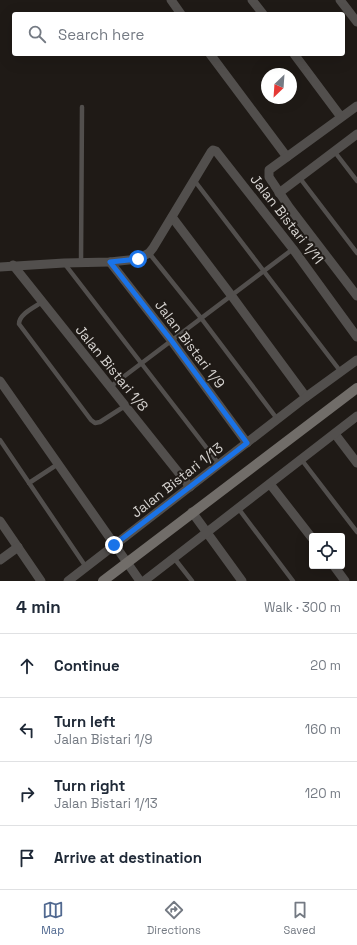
<!DOCTYPE html>
<meta charset="utf-8">
<style>
body{margin:0;font-family:"Space Grotesk",sans-serif;background:#f6f6f7;color:#1f2937}
.controls{position:absolute;right:12px;bottom:12px;display:grid;overflow:hidden;border-radius:4px;box-shadow:0 4px 16px #0002}
.controls button{width:36px;height:36px;display:grid;place-items:center;padding:0;border:0;border-bottom:1px solid #e0e1e3;background:#fff;color:#1f2937;font:20px sans-serif}
.compass{position:absolute;left:261px;top:68px;width:36px;height:36px;border-radius:50%;background:#fff;box-shadow:0 4px 16px #0002;rotate:205deg}
.stop{position:absolute;width:12px;height:12px;margin:-9px;border:3px solid #1a73e8;border-radius:50%;background:#fff}
.stop.end{background:#1a73e8;border-color:#fff;box-shadow:0 1px 4px #0008}
.list{margin:0;padding:0;list-style:none}
h2{display:flex;justify-content:space-between;align-items:center;height:52px;margin:0;padding:0 16px;font-size:17px}
h2 small{font-size:13px;font-weight:400;color:#747a83}
.list li{display:grid;grid-template-columns:26px 1fr auto;gap:12px;align-items:center;box-sizing:border-box;height:64px;padding:0 16px;border-top:1px solid #e0e1e3}
.list b{display:block;font-size:15px;white-space:nowrap}
.list p{margin:0;font-size:13px;white-space:nowrap;color:#747a83}
.list em{font-size:13px;font-style:normal;color:#747a83}
.icon{flex:none;width:22px;height:22px;fill:none;stroke:currentColor;stroke-width:2;stroke-linecap:round;stroke-linejoin:round}
.map{position:relative;flex:none;width:357px;height:581px;overflow:hidden}
.search{position:absolute;background:#fff;box-shadow:0 4px 16px #0002;left:12px;right:12px;top:12px;height:44px;display:flex;align-items:center;gap:10px;box-sizing:border-box;padding:0 14px;border-radius:4px;color:#747a83;font-size:15px}
.sheet{height:308px;background:#fff}
nav{display:flex;justify-content:space-around;align-items:center;box-sizing:border-box;height:56px;border-top:1px solid #e0e1e3;background:#fff;font-size:11px;color:#747a83}
nav a{display:grid;justify-items:center;gap:2px}
nav .on{color:#516990}
.map>svg:first-child{display:block}
.lines{fill:none;stroke-linecap:round;stroke-linejoin:round}
.lane{stroke:#524f4d;stroke-width:4.5}
.street{stroke:#524f4d;stroke-width:9}
.secondary{stroke:#716d69;stroke-width:10}
.route{stroke:#1a73e8;stroke-width:5}
.labels{text-anchor:middle;stroke-width:4;stroke-linejoin:round;paint-order:stroke}
.street-label{font-size:14px;fill:#d5d2cf;stroke:#1f1a16}
</style>
<div class="map">
<svg width="357" height="581" viewBox="0 0 357 581">
<rect width="100%" height="100%" fill="#1f1a16"/>
<g class="lines">
<!-- lane -->
<g class="lane">
<polyline points="334,151 357,181"/>
<polyline points="299,177 357,253"/>
<polyline points="194,180 341,372"/>
<polyline points="149,253 201,318 278,420"/>
<polyline points="64,263 219,464"/>
<polyline points="81,263 82,107"/>
<path d="M42,302C35,307 19,314 19,324L91,420L95,423L100,422L125,406"/>
<polyline points="110,387 293,249"/>
<polyline points="0,440 86,567"/>
<polyline points="301,459 357,532"/>
<polyline points="29,483 58,464"/>
<polyline points="238,508 293,581"/>
<polyline points="174,558 192,581"/>
</g>
<!-- street -->
<g class="street">
<polyline points="171,0 181,14"/>
<polyline points="252,0 263,14"/>
<polyline points="340,0 357,22"/>
<polyline points="210,54 287,157"/>
<polyline points="294,54 341,117"/>
<polyline points="357,106 269,170 269,177 289,207 357,296"/>
<polyline points="279,193 357,134"/>
<polyline points="172,217 231,295 306,397"/>
<polyline points="110,262 171,340 247,443"/>
<polyline points="13,265 190,487"/>
<polyline points="0,267 64,263 110,262 138,259 149,253 153,248 211,152 213,150 216,151 293,249 357,337"/>
<polyline points="0,381 140,581"/>
<polyline points="335,434 357,463"/>
<polyline points="270,484 312,538"/>
<polyline points="192,512 242,581"/>
<polyline points="0,521 41,581"/>
<polyline points="0,560 18,547"/>
<polyline points="334,566 345,581"/>
<polyline points="68,581 306,397 357,360"/>
<polyline points="144,581 357,416"/>
</g>
<!-- secondary -->
<polyline class="secondary" points="103,581 357,388"/>
</g>
<g class="lines">
<!-- route -->
<polyline class="route" points="114,545 247,443 171,340 110,262 138,259"/>
</g>
<g class="labels">
<!-- street labels -->
<g class="street-label">
<text transform="translate(287 219) rotate(52)" y="5">Jalan Bistari 1/11</text>
<text transform="translate(190 344) rotate(53)" y="5">Jalan Bistari 1/9</text>
<text transform="translate(112 368) rotate(51)" y="5">Jalan Bistari 1/8</text>
<text transform="translate(177 480) rotate(-38)" y="5">Jalan Bistari 1/13</text>
</g>
</g>
</svg>
<div class="controls">
<button><svg class="icon" aria-label="locate" viewBox="0 0 24 24"><circle cx="12" cy="12" r="6"/><path d="M12 2v4M12 18v4M2 12h4M18 12h4"/></svg></button>
</div>
<svg class="compass" viewBox="-18 -18 36 36"><path d="M0-13l5 13h-10z" fill="#e53935"/><path d="M0 13l5-13h-10z" fill="#747a83"/></svg>
<div class="stop" style="left:138px;top:259px"></div>
<div class="stop end" style="left:114px;top:545px"></div>
<div class="search"><svg class="icon" aria-label="search" viewBox="0 0 24 24"><circle cx="10" cy="10" r="6"/><path d="M15 15l6 6"/></svg>Search here</div>
</div>
<section class="sheet">
<h2>4 min<small>Walk · 300 m</small></h2>
<ul class="list">
<li><svg class="icon" aria-label="ahead" viewBox="0 0 24 24"><path d="M12 20V5M6 11l6-6 6 6"/></svg><div><b>Continue</b></div><em>20 m</em></li>
<li><svg class="icon" aria-label="left" viewBox="0 0 24 24"><path d="M17 20v-9H6M10 6l-5 5 5 5"/></svg><div><b>Turn left</b><p>Jalan Bistari 1/9</p></div><em>160 m</em></li>
<li><svg class="icon" aria-label="right" viewBox="0 0 24 24"><path d="M7 20v-9h11M14 6l5 5-5 5"/></svg><div><b>Turn right</b><p>Jalan Bistari 1/13</p></div><em>120 m</em></li>
<li><svg class="icon" aria-label="arrive" viewBox="0 0 24 24"><path d="M6 21V4h12l-3 4 3 4H6"/></svg><div><b>Arrive at destination</b></div></li>
</ul>
</section>
<nav>
<a class="on"><svg class="icon" aria-label="map" viewBox="0 0 24 24"><path d="M3 6l6-2 6 2 6-2v14l-6 2-6-2-6 2zM9 4v14M15 6v14"/></svg>Map</a>
<a><svg class="icon" aria-label="directions" viewBox="0 0 24 24"><path d="M12 3l9 9-9 9-9-9zM9 14v-3h6M13 9l2 2-2 2"/></svg>Directions</a>
<a><svg class="icon" aria-label="saved" viewBox="0 0 24 24"><path d="M7 4h10v16l-5-4-5 4z"/></svg>Saved</a>
</nav>
